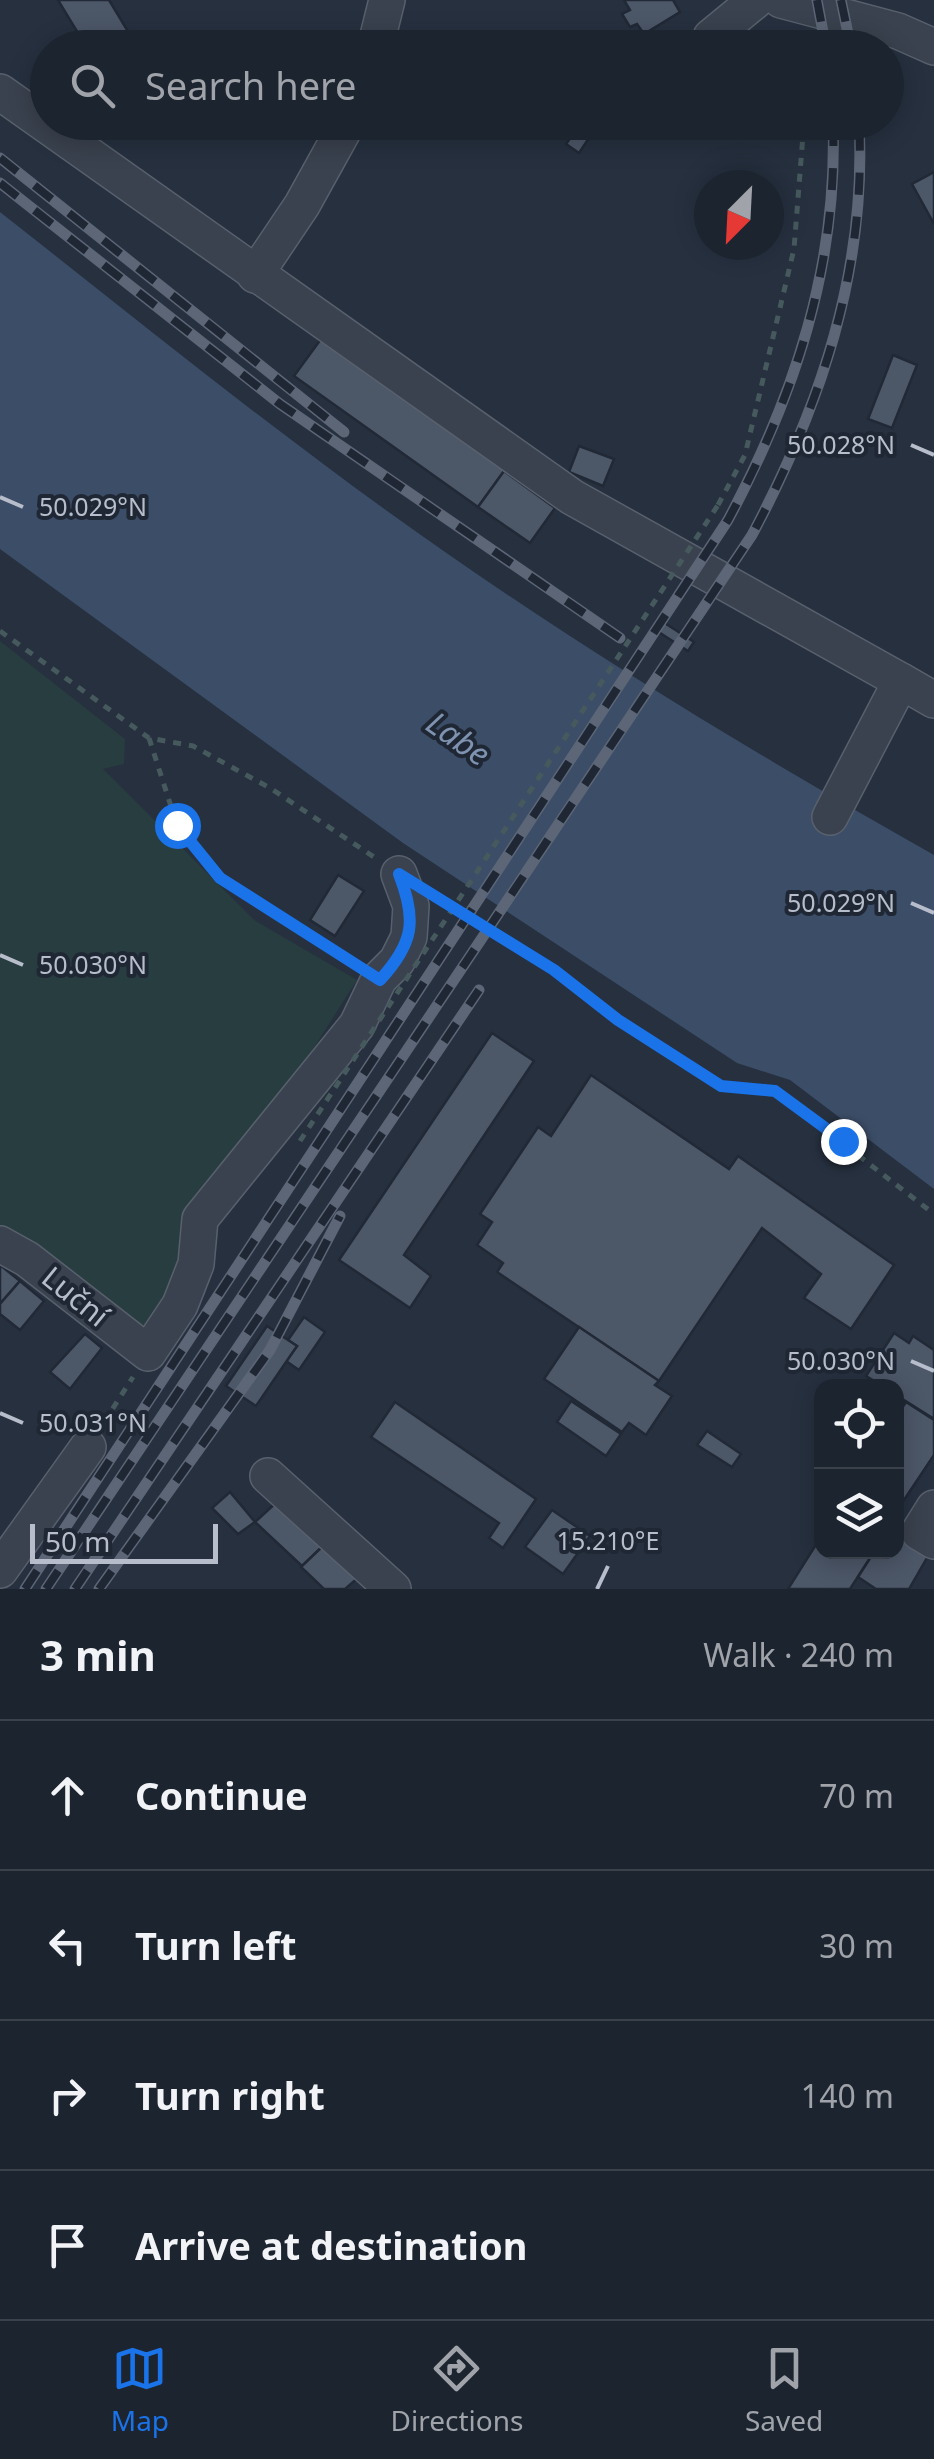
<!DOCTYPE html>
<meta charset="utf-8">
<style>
body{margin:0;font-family:"Noto Sans",sans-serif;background:#29303b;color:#f1f3f6}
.controls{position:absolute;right:30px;bottom:30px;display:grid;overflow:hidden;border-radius:20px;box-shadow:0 5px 25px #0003}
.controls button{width:90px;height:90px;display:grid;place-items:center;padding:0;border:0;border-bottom:2px solid #3a414b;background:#1c242f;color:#f1f3f6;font:50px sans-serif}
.compass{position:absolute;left:694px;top:170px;width:90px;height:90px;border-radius:50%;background:#1c242f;box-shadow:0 5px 25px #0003;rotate:204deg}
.scale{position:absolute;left:30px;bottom:25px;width:188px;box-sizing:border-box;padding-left:10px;border:5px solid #b7bdca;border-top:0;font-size:28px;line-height:35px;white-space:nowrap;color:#b7bdca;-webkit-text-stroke:8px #1f2734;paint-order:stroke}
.stop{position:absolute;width:30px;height:30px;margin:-22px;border:8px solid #1a73e8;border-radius:50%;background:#fff}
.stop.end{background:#1a73e8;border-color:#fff;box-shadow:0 2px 10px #0008}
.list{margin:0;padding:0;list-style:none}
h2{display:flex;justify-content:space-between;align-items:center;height:130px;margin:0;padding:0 40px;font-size:42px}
h2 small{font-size:32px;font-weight:400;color:#a0a4aa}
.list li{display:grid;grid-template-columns:65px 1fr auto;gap:30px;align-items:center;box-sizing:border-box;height:150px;padding:0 40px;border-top:2px solid #3a414b}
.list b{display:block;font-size:38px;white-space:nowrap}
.list em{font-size:32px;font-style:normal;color:#a0a4aa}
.icon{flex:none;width:55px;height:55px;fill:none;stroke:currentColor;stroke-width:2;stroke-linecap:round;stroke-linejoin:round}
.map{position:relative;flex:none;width:934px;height:1589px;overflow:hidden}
.search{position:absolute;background:#1c242f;box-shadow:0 5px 25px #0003;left:30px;right:30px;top:30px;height:110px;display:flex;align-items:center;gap:25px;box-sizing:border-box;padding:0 35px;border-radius:55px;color:#a0a4aa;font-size:38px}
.sheet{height:730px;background:#1c242f}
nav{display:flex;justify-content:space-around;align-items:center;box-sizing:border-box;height:140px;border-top:2px solid #3a414b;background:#1c242f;font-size:28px;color:#a0a4aa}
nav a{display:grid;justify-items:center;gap:5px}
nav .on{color:#1a73e8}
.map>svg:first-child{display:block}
.green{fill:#283d40}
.water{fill:#3c4d67}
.building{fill:#4c5768;stroke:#212936;stroke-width:2.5}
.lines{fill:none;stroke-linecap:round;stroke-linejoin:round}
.minor-casing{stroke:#58606d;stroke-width:38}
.path{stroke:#465a5d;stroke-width:5;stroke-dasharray:8 8;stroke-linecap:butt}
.minor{stroke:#3a424f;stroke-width:35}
.rail-casing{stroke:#5c6676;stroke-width:11}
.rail{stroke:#1f2734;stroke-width:8;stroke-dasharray:22;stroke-linecap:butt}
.path-bridge{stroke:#465a5d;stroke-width:5;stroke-dasharray:8 8;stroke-linecap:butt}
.route{stroke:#1a73e8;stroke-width:12}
.ticks{fill:none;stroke:#b7bdca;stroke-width:4}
.labels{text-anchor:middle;stroke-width:8;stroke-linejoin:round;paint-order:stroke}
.street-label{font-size:30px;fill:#b7bdca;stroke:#1f2734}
.water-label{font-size:32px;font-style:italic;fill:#7f93b0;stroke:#1f2734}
.ticks-label{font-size:25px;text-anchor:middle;fill:#b7bdca;stroke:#1f2734;stroke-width:8;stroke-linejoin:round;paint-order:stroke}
</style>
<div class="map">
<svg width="934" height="1589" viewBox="0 0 934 1589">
<rect width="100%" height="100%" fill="#26303f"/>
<!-- green -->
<polygon class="green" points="0,641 125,739 124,764 103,769 254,920 357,980 303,1065 193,1213 180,1265 153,1321 138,1327 0,1227"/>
<!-- water -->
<path class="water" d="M0,212C107,296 213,382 322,463C516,609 723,736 934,855V1189L790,1080L737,1063L403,843L0,549Z"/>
<!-- building -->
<g class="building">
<polygon points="58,0 109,0 138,48 87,48"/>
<polygon points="624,0 673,0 680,12 644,34 637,24 630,27 622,14 630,10"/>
<polygon points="577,129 589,138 579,153 566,144"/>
<polygon points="934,172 934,224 912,184"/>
<polygon points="321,339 505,470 478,507 294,376"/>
<polygon points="893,355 917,365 892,428 868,419"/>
<polygon points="579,446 614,459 603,486 569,472"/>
<polygon points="504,471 555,508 530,543 478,507"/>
<polygon points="660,620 694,642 688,651 654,629"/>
<polygon points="338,875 364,891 335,936 310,920"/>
<polygon points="492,1033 534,1061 404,1255 431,1276 410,1308 339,1260"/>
<polygon points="591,1075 729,1169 738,1156 894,1265 851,1329 804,1298 821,1274 762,1228 659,1381 497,1272 503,1263 477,1245 492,1222 480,1214 538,1127 551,1136"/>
<polygon points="0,1265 20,1281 0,1304"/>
<polygon points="20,1281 44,1301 20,1330 0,1314 0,1304"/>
<polygon points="304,1317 325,1332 299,1370 286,1361 297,1346 288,1340"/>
<polygon points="267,1326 297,1346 256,1406 226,1386"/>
<polygon points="579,1327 659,1381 655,1385 672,1396 646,1435 629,1423 622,1432 544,1379"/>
<polygon points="894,1333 909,1343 913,1336 934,1350 934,1419 896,1395 896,1386 883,1386 866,1376"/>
<polygon points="85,1334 102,1348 70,1389 50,1372"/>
<polygon points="571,1401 621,1434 606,1456 557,1422"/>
<polygon points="395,1402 536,1499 503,1548 489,1538 499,1523 371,1437"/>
<polygon points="906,1402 934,1420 934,1455 896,1512 896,1417"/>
<polygon points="707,1431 741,1454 732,1467 697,1445"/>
<polygon points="230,1492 255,1522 238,1534 212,1508"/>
<polygon points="279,1500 325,1544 302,1566 255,1522"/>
<polygon points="552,1510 590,1536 563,1574 525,1547"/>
<polygon points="822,1535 822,1552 874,1552 850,1589 788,1589"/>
<polygon points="896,1537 928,1556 909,1589 876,1589 858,1577 874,1552 896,1552"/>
<polygon points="325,1544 359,1577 345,1589 324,1589 301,1567"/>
</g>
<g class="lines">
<defs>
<g id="minor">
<polyline points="781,0 898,31 934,47"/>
<polyline points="711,37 756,0"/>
<polyline points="375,48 387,0"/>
<polyline points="0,92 572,497 901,681 830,817"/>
<polyline points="255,275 302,205 348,122"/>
<polyline points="901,681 934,700"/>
<polyline points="0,1244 27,1259 148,1353 180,1305 196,1264 200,1219 357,1025 379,979 397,961 409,937 411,906 399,874"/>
<polyline points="268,1476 393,1589"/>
<polyline points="934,1508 919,1532 934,1541"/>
<polyline points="0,1570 88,1447"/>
</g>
</defs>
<!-- minor casing -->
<use href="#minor" class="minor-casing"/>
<!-- path -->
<g class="path">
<polyline points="797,32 799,48"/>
<polyline points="718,505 745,455 794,249 804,122"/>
<polyline points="0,631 149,738 193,746 270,788 377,859"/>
<polyline points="149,738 177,825 220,878 357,965"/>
<polyline points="441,900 554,970 618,1020 721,1086 775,1091 934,1214"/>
<polyline points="104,1422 133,1377"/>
</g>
<!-- minor -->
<use href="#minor" class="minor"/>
<defs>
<g id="rail">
<polyline points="817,0 826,48"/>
<polyline points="841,0 851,48"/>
<polyline points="0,158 344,432"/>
<polyline points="0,183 280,404 620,638"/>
<path d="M25,1589L728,520C795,395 838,265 833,122"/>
<path d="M46,1589L752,535C820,407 867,270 859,122"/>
<polyline points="75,1589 479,990"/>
<polyline points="99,1589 270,1350 340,1216"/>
</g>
</defs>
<!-- rail casing -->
<use href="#rail" class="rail-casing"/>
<!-- rail -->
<use href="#rail" class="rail"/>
<!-- path-bridge -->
<polyline class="path-bridge" points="300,1141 718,505"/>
</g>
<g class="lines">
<!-- route -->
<path class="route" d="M177,825L220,878L380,980C414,943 417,920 399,874L554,970L618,1020L721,1086L775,1091L843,1141"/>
</g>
<!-- ticks -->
<path class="ticks" d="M911,445L934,455M0,497L23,507M911,903L934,913M0,955L23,965M911,1361L934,1371M0,1413L23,1423M597,1589L608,1566"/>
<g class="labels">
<!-- street labels -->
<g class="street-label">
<text transform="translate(75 1297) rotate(39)" y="10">Luční</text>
</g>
<!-- water labels -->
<g class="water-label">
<text transform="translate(458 739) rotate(35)" y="11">Labe</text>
</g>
</g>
<g class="ticks-label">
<text x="841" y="454">50.028°N</text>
<text x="93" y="516">50.029°N</text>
<text x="841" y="912">50.029°N</text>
<text x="93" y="974">50.030°N</text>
<text x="841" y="1370">50.030°N</text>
<text x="93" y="1432">50.031°N</text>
<text x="608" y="1550">15.210°E</text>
</g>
</svg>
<div class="controls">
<button><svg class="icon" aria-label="locate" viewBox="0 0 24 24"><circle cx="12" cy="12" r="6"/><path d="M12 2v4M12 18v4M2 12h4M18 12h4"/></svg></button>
<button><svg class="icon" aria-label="layers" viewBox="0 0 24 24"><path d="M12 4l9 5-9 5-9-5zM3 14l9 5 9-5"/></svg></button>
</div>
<svg class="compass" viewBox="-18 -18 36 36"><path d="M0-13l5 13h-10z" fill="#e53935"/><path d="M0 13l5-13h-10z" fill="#a0a4aa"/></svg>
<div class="scale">50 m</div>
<div class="stop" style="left:177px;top:825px"></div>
<div class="stop end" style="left:843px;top:1141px"></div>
<div class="search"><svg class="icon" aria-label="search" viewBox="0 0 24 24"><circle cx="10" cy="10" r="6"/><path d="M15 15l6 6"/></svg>Search here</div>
</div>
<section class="sheet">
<h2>3 min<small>Walk · 240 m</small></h2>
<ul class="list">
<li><svg class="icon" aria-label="ahead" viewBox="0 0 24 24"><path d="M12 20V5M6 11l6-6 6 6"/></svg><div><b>Continue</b></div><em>70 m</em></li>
<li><svg class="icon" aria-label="left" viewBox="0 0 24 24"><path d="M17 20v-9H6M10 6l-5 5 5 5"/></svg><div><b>Turn left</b></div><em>30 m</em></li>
<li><svg class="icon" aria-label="right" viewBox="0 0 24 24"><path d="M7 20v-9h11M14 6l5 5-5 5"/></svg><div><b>Turn right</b></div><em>140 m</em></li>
<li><svg class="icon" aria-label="arrive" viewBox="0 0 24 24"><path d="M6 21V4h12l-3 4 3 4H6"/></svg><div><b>Arrive at destination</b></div></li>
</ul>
</section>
<nav>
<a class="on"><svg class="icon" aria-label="map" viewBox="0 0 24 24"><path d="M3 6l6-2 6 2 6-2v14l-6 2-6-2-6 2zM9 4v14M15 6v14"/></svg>Map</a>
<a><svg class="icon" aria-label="directions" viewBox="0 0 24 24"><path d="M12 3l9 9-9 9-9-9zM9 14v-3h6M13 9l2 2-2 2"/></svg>Directions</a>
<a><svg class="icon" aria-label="saved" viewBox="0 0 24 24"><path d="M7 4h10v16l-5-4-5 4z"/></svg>Saved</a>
</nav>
